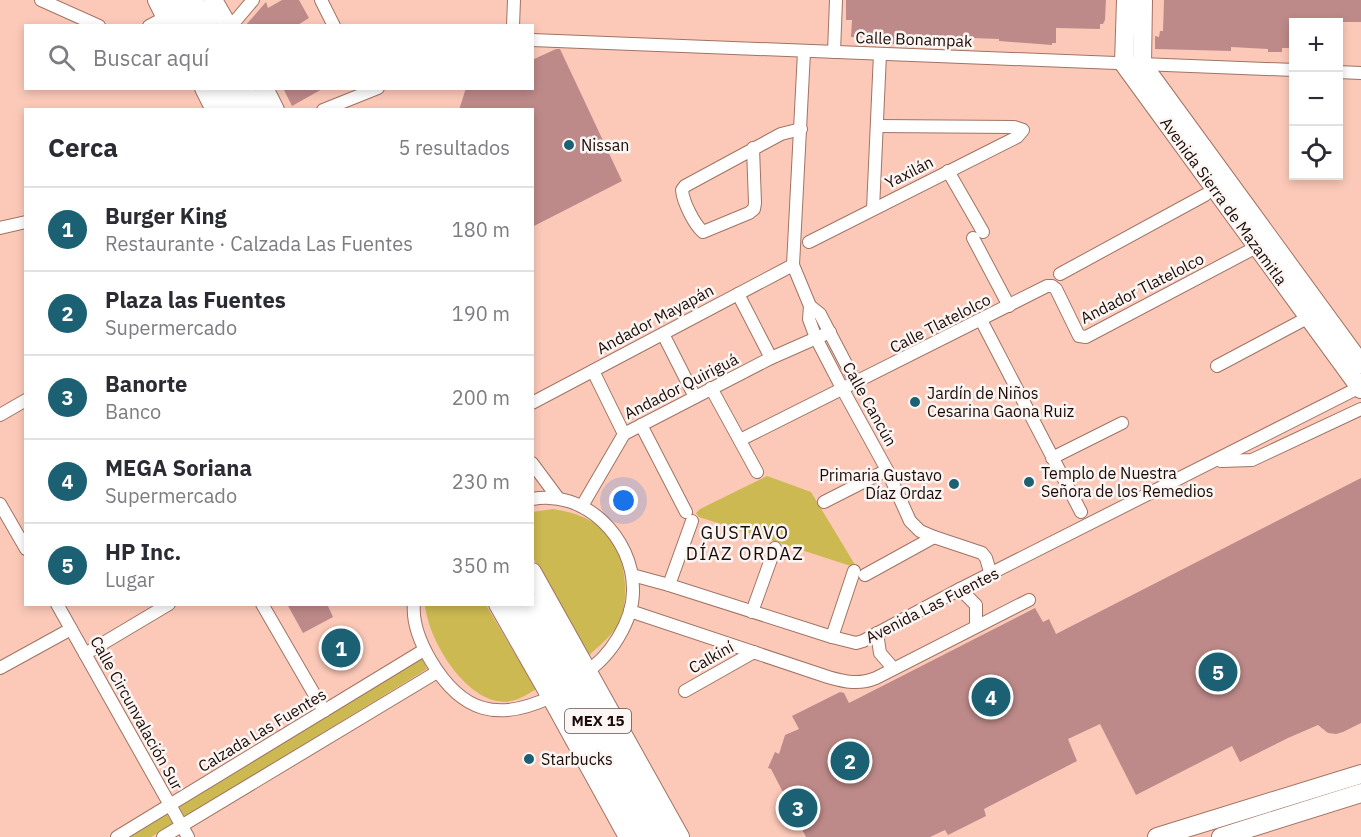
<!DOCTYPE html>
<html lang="es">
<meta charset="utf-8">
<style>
body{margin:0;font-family:"IBM Plex Sans",sans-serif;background:#f7f7f7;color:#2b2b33}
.controls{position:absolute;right:18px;top:18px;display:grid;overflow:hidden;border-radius:0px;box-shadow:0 3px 9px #0003}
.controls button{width:54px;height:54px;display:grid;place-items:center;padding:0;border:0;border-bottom:2px solid #e1e1e2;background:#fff;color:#2b2b33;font:30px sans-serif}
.you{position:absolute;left:624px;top:501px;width:21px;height:21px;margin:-15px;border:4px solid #fff;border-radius:50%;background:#1a73e8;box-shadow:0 0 0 9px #1a73e833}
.badge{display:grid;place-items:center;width:39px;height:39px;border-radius:50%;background:#1c6173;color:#fff;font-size:20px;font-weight:700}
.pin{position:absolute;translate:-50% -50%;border:3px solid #fff;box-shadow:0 2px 6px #0006}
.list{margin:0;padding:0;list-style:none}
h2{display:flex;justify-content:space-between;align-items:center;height:78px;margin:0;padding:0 24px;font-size:26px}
h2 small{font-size:20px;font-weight:400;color:#7c7c81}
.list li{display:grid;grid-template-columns:39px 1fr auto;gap:18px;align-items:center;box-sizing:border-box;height:84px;padding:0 24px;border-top:2px solid #e1e1e2}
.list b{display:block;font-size:22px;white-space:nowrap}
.list p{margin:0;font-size:20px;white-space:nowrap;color:#7c7c81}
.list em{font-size:20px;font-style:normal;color:#7c7c81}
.icon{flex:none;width:33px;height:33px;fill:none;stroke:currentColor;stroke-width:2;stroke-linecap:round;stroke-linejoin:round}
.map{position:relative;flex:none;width:1361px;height:837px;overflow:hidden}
.search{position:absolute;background:#fff;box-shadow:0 3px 9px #0003;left:24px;top:24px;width:510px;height:66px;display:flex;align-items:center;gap:15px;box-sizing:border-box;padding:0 21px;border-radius:0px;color:#7c7c81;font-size:22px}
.panel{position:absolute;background:#fff;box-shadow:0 3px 9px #0003;left:24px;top:108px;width:510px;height:498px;border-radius:0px}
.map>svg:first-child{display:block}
.green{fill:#ccb952}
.building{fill:#bd8a89}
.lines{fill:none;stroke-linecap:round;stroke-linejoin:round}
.street-casing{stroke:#a17363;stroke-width:14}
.secondary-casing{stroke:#a17363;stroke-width:20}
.primary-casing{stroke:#a17363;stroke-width:22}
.street{stroke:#fff;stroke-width:12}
.secondary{stroke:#fff;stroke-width:18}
.primary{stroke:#fff;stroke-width:20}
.poi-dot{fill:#1c6173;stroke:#fbf6f4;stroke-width:2}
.labels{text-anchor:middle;stroke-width:5;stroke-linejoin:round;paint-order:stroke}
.shield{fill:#fbf6f4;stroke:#5f524d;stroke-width:1.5}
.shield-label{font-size:15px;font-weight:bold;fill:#1c0b06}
.street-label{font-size:16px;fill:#1c0b06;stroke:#fbf6f4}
.poi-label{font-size:16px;fill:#1c0b06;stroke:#fbf6f4;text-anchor:start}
.neighbourhood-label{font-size:18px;letter-spacing:1.5px;fill:#1c0b06;stroke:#fbf6f4}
</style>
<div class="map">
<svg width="1361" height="837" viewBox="0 0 1361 837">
<rect width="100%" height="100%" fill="#fcc9b8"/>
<!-- green -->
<g class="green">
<polygon points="767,476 811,492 857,568 699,517 696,513 700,509"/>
<path d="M553,509C599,516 622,538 625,584C626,599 624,616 615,629C608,639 598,647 589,655L533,558L532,512Z"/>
<path d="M425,605H486L536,689C524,697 512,704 497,701C461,694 428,638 425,605Z"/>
<polygon points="422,658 427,669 185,817 178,805"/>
<polygon points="166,813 173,824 151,837 126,837"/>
</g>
<!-- building -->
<g class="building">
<polygon points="282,0 299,0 309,18 296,26 245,26 266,2 268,8"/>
<polygon points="846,0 1106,0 1105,20 1103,24 1100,24 1100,29 1056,28 1056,43 1052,43 1052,45 999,41 999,39 971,38 971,41 900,39 899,44 885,44 885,38 851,37 852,20 846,20"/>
<polygon points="1164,0 1361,0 1361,22 1293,22 1293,48 1282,48 1282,52 1268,52 1268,49 1231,47 1231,51 1155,49 1155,36 1159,37 1160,31 1163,31"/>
<polygon points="556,49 560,49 622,181 532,227 532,110 459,110 466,88 532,88 532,60"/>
<polygon points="283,88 324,88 292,106"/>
<polygon points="1361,478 1361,723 1343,732 1336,734 1328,733 1318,725 1288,738 1240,762 1232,746 1136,795 1100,724 1068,739 1077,761 984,809 986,816 948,835 945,830 930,837 806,837 771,769 768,768 775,752 779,754 785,735 799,729 792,716 840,692 844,693 849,703 1035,608 1043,622 1049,619 1056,634"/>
<polygon points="287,604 327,604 333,617 303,633"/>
</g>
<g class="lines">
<defs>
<g id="street">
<polyline points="41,0 99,26"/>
<polyline points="321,0 334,26"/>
<polyline points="149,26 166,17"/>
<polyline points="231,26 253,0"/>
<polyline points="513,26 514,0"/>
<polyline points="532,40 1294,70"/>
<polyline points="804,52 793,265 810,306 809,319 816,338 843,390 887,470 910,521 920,531 934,537 982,553 986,558 991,575"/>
<polyline points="834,52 836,0"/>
<polyline points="1338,72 1361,73"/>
<polyline points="323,110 378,88"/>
<path d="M753,148L755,203L754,209L749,213L703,232C694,224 683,202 682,190L685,186L781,134L801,129"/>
<polyline points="948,171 983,232"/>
<polyline points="873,209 880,54"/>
<polyline points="0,228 26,222"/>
<polyline points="973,238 1009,306"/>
<polyline points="809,242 1017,137 1023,130 1014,127 878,126"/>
<polyline points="1060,274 1205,195"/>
<polyline points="738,294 771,358"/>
<polyline points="810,306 820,314 856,383"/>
<polyline points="981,320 1081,512"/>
<polyline points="663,334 695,397"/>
<polyline points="1217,366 1309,317"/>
<polyline points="593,371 624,434"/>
<polyline points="711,388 757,472"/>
<polyline points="532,403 793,265"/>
<polyline points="0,415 26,400"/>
<polyline points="641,425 686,512"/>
<polyline points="740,440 1047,286 1052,286 1056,289 1079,336 1086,337 1264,243"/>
<polyline points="1052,458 1122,423"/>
<polyline points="1221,461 1252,460 1361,409"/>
<polyline points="532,463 558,498"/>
<path d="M532,499C585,489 633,538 633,589C634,620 610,658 583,674"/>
<polyline points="824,502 887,470"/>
<polyline points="0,504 26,549"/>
<polyline points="582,506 624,434 771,358 830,332"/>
<polyline points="632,575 669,585 832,637 856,643 863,641 960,589 1360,387"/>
<polyline points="865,575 934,537"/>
<polyline points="669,585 692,521"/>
<polyline points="960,589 976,605 976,626"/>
<polyline points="57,604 188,837"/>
<polyline points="262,604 324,711"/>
<path d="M414,604C412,624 421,644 431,661C462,713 498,722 551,697"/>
<path d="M630,611L828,677C845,682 859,685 876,678L1029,600"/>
<polyline points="752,612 775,548"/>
<polyline points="877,633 880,653 893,668"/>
<polyline points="832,637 854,571"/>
<polyline points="85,654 169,604"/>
<polyline points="0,668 71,629"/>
<polyline points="685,691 754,652"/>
<polyline points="117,837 424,650"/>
<polyline points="163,837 437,672"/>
</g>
<g id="secondary">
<polyline points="157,0 170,26"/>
<polyline points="213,0 228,26"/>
<polyline points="1126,0 1124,64 1361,389"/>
<polyline points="1143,0 1142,64 1361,364"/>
<polyline points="204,88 215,110"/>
<polyline points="264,88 275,110"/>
<polyline points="532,572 680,837"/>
<polyline points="498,604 551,697 628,837"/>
<polyline points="1157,837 1361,774"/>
<polyline points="1221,837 1361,793"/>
</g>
<g id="primary">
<polyline points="174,0 188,26"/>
<polyline points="192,0 207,26"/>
<polyline points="224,88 235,110"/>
<polyline points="243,88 255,110"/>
<polyline points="513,604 643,837"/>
<polyline points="532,604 662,837"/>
</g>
</defs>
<!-- street casing -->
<use href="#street" class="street-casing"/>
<!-- secondary casing -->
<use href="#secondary" class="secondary-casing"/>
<!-- primary casing -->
<use href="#primary" class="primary-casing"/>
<!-- street -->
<use href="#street" class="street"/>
<!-- secondary -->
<use href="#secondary" class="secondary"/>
<!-- primary -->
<use href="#primary" class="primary"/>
</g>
<!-- markers -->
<g class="poi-dot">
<circle cx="569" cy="145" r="6"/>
<circle cx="915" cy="402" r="6"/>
<circle cx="1029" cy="482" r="6"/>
<circle cx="954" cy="484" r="6"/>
<circle cx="529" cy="759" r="6"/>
</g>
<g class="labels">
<!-- shield labels -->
<rect class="shield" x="565" y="709" width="66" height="24" rx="4.5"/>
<g class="shield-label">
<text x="598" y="726">MEX 15</text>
</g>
<!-- street labels -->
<g class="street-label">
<text transform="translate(914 39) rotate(2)" y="6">Calle Bonampak</text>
<text transform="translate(909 172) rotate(-27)" y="6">Yaxilán</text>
<text transform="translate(1224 201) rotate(54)" y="6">Avenida Sierra de Mazamitla</text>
<text transform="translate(1142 288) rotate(-27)" y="6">Andador Tlatelolco</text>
<text transform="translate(655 319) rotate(-28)" y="6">Andador Mayapán</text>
<text transform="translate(940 323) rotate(-27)" y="6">Calle Tlatelolco</text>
<text transform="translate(681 386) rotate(-27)" y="6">Andador Quiriguá</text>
<text transform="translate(870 404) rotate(61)" y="6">Calle Cancún</text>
<text transform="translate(932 605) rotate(-27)" y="6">Avenida Las Fuentes</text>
<text transform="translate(711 657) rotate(-29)" y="6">Calkiní</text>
<text transform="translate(137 713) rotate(61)" y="6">Calle Circunvalación Sur</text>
<text transform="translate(262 730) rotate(-31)" y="6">Calzada Las Fuentes</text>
</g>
<!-- poi labels -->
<g class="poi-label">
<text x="581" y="151">Nissan</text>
<text x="927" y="399">Jardín de Niños<tspan x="927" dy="18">Cesarina Gaona Ruiz</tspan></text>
<text x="1041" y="479">Templo de Nuestra<tspan x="1041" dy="18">Señora de los Remedios</tspan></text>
<text x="942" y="481" text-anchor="end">Primaria Gustavo<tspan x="942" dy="18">Díaz Ordaz</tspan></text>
<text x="541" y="765">Starbucks</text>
</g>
<!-- neighbourhood labels -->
<g class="neighbourhood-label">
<text x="745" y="539">GUSTAVO<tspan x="745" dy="21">DÍAZ ORDAZ</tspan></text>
</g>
</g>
</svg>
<div class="controls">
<button>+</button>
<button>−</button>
<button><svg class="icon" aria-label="locate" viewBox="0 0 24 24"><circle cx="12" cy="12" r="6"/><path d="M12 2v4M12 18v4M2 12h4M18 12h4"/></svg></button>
</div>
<div class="you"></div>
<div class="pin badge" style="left:341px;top:648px">1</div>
<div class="pin badge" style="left:850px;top:761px">2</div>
<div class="pin badge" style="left:798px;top:808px">3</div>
<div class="pin badge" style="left:991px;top:697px">4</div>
<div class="pin badge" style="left:1218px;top:672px">5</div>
<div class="search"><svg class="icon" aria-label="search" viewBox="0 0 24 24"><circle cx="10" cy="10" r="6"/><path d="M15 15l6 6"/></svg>Buscar aquí</div>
<section class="panel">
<h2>Cerca<small>5 resultados</small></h2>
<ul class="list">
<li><span class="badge">1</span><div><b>Burger King</b><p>Restaurante · Calzada Las Fuentes</p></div><em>180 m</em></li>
<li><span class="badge">2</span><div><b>Plaza las Fuentes</b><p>Supermercado</p></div><em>190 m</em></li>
<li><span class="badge">3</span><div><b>Banorte</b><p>Banco</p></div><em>200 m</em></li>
<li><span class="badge">4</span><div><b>MEGA Soriana</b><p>Supermercado</p></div><em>230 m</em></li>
<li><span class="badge">5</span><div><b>HP Inc.</b><p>Lugar</p></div><em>350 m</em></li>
</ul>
</section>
</div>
